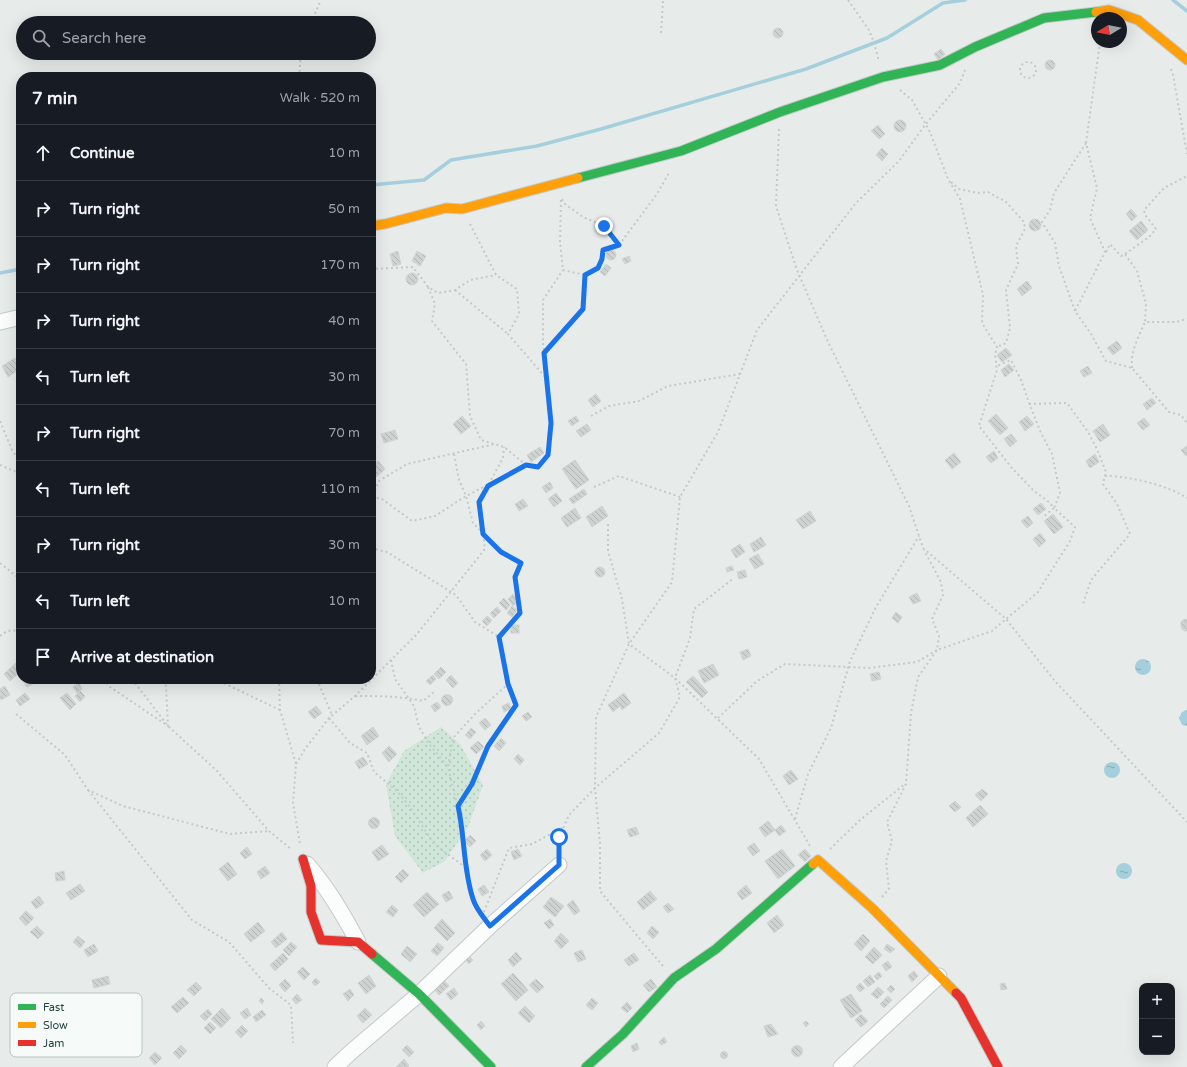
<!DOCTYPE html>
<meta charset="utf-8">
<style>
body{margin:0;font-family:"Varela Round",sans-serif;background:#20242c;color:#f1f3f6}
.controls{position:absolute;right:12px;bottom:12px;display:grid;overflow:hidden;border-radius:8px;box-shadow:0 4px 16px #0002}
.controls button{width:36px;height:36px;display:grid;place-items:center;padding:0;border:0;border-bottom:1px solid #363941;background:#171b24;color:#f1f3f6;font:20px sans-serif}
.compass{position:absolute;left:1091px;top:12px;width:36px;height:36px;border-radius:50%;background:#171b24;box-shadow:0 4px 16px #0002;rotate:260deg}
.stop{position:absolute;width:12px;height:12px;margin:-9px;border:3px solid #1a73e8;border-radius:50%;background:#fff}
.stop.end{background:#1a73e8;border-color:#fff;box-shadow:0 1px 4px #0008}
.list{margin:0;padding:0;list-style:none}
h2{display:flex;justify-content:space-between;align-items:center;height:52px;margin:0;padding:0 16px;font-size:17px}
h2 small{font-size:13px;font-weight:400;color:#9ea1a6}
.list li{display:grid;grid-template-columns:26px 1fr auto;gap:12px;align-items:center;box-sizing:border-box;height:56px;padding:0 16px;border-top:1px solid #363941}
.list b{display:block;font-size:15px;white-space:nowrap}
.list em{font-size:13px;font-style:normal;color:#9ea1a6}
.icon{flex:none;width:22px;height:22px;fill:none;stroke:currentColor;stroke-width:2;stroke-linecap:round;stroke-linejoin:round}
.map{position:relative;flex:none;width:1187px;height:1067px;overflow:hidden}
.search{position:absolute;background:#171b24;box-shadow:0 4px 16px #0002;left:16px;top:16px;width:360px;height:44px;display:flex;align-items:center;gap:10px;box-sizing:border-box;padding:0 14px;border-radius:22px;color:#9ea1a6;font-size:15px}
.panel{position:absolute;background:#171b24;box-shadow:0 4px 16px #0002;left:16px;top:72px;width:360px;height:612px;border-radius:16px}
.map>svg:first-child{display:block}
.grass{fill:url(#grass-dots)}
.water{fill:url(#water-ripples)}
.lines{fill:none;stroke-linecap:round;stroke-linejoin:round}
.stream{stroke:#a5cfdd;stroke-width:3.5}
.building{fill:url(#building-back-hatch);stroke:#cfd5d3}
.street-casing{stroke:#c4c9c8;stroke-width:17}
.fast-casing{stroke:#c2cac8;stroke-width:11}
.slow-casing{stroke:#c2cac8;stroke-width:11}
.jam-casing{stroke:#c2cac8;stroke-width:11}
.path{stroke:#c2cbca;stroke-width:2;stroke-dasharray:2 3;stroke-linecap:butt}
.street{stroke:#fbfcfc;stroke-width:15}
.fast{stroke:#30b455;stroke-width:9}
.slow{stroke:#ff9f0a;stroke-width:9}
.jam{stroke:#e5322d;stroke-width:9}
.route{stroke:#1a73e8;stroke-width:5}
.key{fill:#f6fbf9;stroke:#b6c4c1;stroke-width:1}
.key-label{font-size:11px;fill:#22433e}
</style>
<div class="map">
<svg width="1187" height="1067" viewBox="0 0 1187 1067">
<defs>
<pattern id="grass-dots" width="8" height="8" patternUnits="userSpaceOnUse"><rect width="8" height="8" fill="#cfe6d9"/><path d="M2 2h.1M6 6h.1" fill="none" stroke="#b1c6bb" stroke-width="1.8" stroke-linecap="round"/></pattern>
<pattern id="water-ripples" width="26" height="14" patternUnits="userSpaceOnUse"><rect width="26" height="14" fill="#a5cfdd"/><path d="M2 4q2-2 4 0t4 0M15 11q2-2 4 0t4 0" fill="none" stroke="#86aab5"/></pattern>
<pattern id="building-back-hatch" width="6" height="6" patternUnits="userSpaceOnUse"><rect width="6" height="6" fill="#ced3d2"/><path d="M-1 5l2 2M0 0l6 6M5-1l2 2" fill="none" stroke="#b1b6b5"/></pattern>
</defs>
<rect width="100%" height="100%" fill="#e7ecea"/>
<!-- grass -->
<polygon class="grass" points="441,727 460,744 483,785 468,827 445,861 423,873 395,836 386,784 404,751"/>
<!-- water -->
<g class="water">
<circle cx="1143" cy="667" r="8"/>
<polygon points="1187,710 1187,726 1182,725 1179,718 1182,712"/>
<circle cx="1112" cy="770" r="8"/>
<circle cx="1124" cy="871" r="8"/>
</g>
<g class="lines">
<!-- stream -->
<g class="stream">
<polyline points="1173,0 1187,11"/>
<polyline points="371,185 424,180 451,160 537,146 601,129 806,69 887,38 943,3 965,0"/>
<polyline points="0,273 21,269"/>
</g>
</g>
<!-- building -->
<g class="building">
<circle cx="778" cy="33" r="5"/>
<polygon points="941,49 945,54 938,60 934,54"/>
<circle cx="1050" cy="65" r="5"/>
<circle cx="900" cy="126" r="6"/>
<polygon points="878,125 885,134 879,139 871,131"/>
<polygon points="882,148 888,154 882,161 876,155"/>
<polygon points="1131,209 1137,216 1132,221 1126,214"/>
<circle cx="1035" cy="225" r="6"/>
<polygon points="1141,221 1148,230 1137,240 1129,231"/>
<circle cx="611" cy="255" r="5"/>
<polygon points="398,251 401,264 393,266 390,254"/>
<polygon points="417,251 426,256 420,266 412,261"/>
<polygon points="629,256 631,261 625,264 622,259"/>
<polygon points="606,264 611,268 605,276 600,272"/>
<circle cx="412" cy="279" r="6"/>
<polygon points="1027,281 1032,288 1022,296 1017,289"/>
<polygon points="1117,341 1122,348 1113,355 1107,348"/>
<polygon points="1006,348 1012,355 1002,362 997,355"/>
<polygon points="15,358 21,368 8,377 2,366"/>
<polygon points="1009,364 1014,370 1005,377 1001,370"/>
<polygon points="1088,366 1092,373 1084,377 1080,371"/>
<polygon points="596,394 601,401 593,407 588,400"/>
<polygon points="1152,398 1156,403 1147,410 1143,404"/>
<polygon points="996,414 1008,428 1000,435 988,421"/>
<polygon points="462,416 471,426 461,434 453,424"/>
<polygon points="576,416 579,421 572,426 568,421"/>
<polygon points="1027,416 1034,424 1025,431 1019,422"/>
<polygon points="1144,418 1150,425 1143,430 1137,423"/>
<polygon points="587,424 591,430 581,437 576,431"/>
<polygon points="1103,424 1110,435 1100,442 1093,431"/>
<polygon points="395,430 398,439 384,443 381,434"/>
<polygon points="1011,434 1017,441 1010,447 1004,439"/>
<polygon points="1187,446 1187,455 1186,456 1181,450"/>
<polygon points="540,447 544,453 531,462 527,455"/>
<polygon points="994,451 998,458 991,463 986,457"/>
<polygon points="954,453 961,462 952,469 945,460"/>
<polygon points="1095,454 1099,462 1090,468 1086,461"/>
<polygon points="575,460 589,480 576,489 562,469"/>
<polygon points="378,461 385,469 376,477 371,471 371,466"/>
<polygon points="550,482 553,488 546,493 542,487"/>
<polygon points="584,489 587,494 573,504 569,499"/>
<polygon points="556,493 562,501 554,507 548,499"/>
<polygon points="523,499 528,506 519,511 515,504"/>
<polygon points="1041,503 1046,509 1038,515 1033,509"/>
<polygon points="602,506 608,516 592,527 586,517"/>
<polygon points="575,508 581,518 567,527 561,518"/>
<polygon points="810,511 816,521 803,529 796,520"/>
<polygon points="1053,514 1063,527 1054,534 1044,521"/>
<polygon points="1028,516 1033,523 1027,528 1021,521"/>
<polygon points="1040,533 1046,541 1039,547 1033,539"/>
<polygon points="761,537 766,545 754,552 750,544"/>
<polygon points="740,544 745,552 736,558 731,550"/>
<polygon points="758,554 764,564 755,569 749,559"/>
<polygon points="732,566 734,570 727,572 726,568"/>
<circle cx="600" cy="572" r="5"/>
<polygon points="745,570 747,577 739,579 737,572"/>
<polygon points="917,593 921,601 913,604 909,597"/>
<polygon points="513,594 519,601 513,606 508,599"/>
<polygon points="504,598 510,605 506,610 499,603"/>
<polygon points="512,606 517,610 512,617 507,613"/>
<polygon points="497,607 501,611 494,618 490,613"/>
<polygon points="896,612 902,617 898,623 892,618"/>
<polygon points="487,616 492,620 487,626 482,621"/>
<polygon points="1187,619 1187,631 1185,631 1182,629 1181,625 1181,622 1183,620"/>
<rect x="511" y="625" width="8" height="8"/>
<polygon points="748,649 751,656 743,660 740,652"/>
<polygon points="18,661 21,664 21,671 10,681 4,674"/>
<polygon points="713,664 719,675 704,683 698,671"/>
<polygon points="441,667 446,672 439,679 434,674"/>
<polygon points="879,672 881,679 872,681 870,674"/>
<polygon points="433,675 436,679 430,685 426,681"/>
<polygon points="451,675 458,683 453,688 446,680"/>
<polygon points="693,676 708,692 702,698 686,682"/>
<polygon points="22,679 34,679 36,682 27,687"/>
<polygon points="79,683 82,689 77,693 73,687"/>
<polygon points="5,686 10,695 1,700 0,698 0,689"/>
<polygon points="80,691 85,696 80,702 75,696"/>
<polygon points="25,693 30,699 20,706 16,700"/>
<polygon points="67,693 76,704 70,710 60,698"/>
<polygon points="624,693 631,703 622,710 620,706 613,712 608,705"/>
<circle cx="447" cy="700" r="5.5"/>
<polygon points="437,702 441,707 435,712 431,706"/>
<polygon points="509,703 511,709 504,712 502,706"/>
<polygon points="316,706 322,713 314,719 308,712"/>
<polygon points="528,712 532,717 526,721 522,716"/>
<polygon points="485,718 491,725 485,730 479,723"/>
<polygon points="373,727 379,736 367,745 361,736"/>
<polygon points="471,728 476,732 470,739 465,735"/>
<polygon points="501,738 506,743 499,751 494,746"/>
<polygon points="478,741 484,747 476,754 470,748"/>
<polygon points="389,746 397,754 389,762 382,753"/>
<polygon points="518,754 524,760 520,765 514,759"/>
<polygon points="363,757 368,764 359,769 355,762"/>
<polygon points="791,770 798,779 789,785 783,776"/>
<polygon points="982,789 988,794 981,801 975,795"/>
<polygon points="955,801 961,807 955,812 949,806"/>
<polygon points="980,805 988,814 973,827 966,818"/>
<circle cx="374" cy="823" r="5.5"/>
<polygon points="768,821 775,830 765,837 759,828"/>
<polygon points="781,825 786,831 779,836 775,830"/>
<polygon points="636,827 639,834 630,837 627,830"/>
<polygon points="470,835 476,841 470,847 464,841"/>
<polygon points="754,843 760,851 753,856 747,848"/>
<polygon points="382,845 389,854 378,861 372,852"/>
<polygon points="247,847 252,854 245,859 240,853"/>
<polygon points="487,849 492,855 485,861 480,855"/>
<polygon points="518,849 522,856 514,860 511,852"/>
<polygon points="782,849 795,866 778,879 765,861"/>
<polygon points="805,849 811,856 805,862 798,855"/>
<polygon points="228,862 237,874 228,881 219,869"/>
<polygon points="265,866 270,873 261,879 257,872"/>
<polygon points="403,869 409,875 401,883 395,877"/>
<polygon points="64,871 65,880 56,881 55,873"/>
<polygon points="80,884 85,891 71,900 66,893"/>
<polygon points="484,885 489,892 482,896 478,889"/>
<polygon points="746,885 752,893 742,900 737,893"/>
<polygon points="449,891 453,898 446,902 442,895"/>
<polygon points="650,891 657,899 643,910 637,902"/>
<polygon points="427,892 439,904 424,917 413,905"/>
<polygon points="39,896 44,903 36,909 31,902"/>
<polygon points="551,897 564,906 555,917 543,907"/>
<polygon points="573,900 580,911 574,915 567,905"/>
<polygon points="668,903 674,909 668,913 663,907"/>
<polygon points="392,905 398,910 393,917 386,912"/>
<polygon points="26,911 34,918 26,926 19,918"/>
<polygon points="777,915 784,925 774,933 767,923"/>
<polygon points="442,919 455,933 447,941 434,928"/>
<polygon points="550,919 554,925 549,929 544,923"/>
<polygon points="258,922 265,931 251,942 244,934"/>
<polygon points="37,926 44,933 38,939 30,932"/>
<polygon points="652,926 659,932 653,939 647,933"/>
<polygon points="282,932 287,939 276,948 271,942"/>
<polygon points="561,933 569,941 561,949 554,941"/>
<polygon points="863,934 870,941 861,951 854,944"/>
<polygon points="78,936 85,942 80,948 73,942"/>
<polygon points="291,942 297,947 289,956 283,950"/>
<polygon points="438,943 444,948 437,956 431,951"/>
<polygon points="94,944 98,951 88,957 84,950"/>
<polygon points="887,944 895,949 890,953 884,949"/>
<polygon points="407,946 417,954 410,962 401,954"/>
<polygon points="874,947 882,955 873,964 865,957"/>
<polygon points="582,950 586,959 578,962 574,953"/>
<polygon points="516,952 522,959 513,967 508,960"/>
<polygon points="283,953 288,959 275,971 270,965"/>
<polygon points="634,953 639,960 629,966 624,960"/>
<polygon points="468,955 473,960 469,964 464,959"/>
<polygon points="888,961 892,967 886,971 882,965"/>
<polygon points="303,967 310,974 304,980 297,972"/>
<polygon points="914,971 918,976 912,982 908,976"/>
<polygon points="879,972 882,976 877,980 874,976"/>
<polygon points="513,973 528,990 516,1001 501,984"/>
<polygon points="369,975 376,986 366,994 358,983"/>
<polygon points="870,975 875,982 868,987 863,981"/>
<polygon points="108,976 110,984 94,988 92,980"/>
<polygon points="316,978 320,982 315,986 312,982"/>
<polygon points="285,979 291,986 285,992 279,985"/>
<polygon points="443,979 449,986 439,995 433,988"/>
<polygon points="536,979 544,987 537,993 529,985"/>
<polygon points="651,979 657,987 649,992 643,985"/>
<polygon points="196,982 202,988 194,996 187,990"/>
<polygon points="860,983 865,988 860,992 856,987"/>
<polygon points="1005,983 1007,989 1001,990 1000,984"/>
<polygon points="891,985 895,989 891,993 887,989"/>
<polygon points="878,987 884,992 877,999 871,994"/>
<polygon points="454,988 458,994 451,1000 446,994"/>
<polygon points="350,989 354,995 348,1001 343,994"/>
<polygon points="297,994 302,1000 296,1004 292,999"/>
<polygon points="851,994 862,1011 851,1018 840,1000"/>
<polygon points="888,996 892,1000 884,1008 880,1004"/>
<polygon points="183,997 189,1003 177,1013 171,1007"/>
<polygon points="261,998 264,1001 262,1004 259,1001"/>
<polygon points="592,998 598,1003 592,1010 586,1005"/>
<polygon points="627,1002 632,1008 627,1013 621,1008"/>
<polygon points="525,1006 535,1016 529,1023 518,1013"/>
<polygon points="222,1008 231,1018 221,1028 211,1019"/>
<polygon points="247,1008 251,1015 245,1019 240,1013"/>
<polygon points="365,1008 372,1015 363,1023 357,1016"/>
<polygon points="208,1009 212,1014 205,1021 200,1016"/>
<polygon points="262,1010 266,1015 256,1022 253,1017"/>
<polygon points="861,1014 868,1021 861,1027 855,1020"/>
<polygon points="481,1021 485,1026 481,1030 477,1025"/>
<polygon points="806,1021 809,1024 806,1027 803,1023"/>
<polygon points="210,1022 216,1028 210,1034 204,1028"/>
<polygon points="771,1024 778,1034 768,1037 764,1026"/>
<polygon points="242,1025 248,1031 241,1038 235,1032"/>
<polygon points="664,1037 667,1042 661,1045 659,1042"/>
<polygon points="637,1043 639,1049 633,1052 631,1046"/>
<polygon points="181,1045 187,1051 179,1059 173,1053"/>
<polygon points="407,1045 414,1052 409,1057 402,1050"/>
<circle cx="797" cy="1051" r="5.5"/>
<circle cx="724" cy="1055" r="3.5"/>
<polygon points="155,1052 162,1058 155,1065 149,1058"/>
<polygon points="404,1059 409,1066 408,1067 396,1067"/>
</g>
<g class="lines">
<defs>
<g id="street">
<polyline points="0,322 21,317"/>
<path d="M307,864C328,888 343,914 358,942"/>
<polyline points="335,1067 351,1052 419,994 490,926 559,865"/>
<polyline points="841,1067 939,976"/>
</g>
<g id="fast">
<polyline points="578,178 681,151 780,112 883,77 940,65 975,47 1044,18 1096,12"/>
<polyline points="372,954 419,994 491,1067"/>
<polyline points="586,1067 623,1034 674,978 716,949 813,864"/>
</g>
<g id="slow">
<polyline points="1096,12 1109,10 1138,20 1187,60"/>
<polyline points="371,226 385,224 446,208 462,209 578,178"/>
<polyline points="813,864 818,860 872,908 956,993"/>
</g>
<g id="jam">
<polyline points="303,859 311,886 311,912 321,940 358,942 372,954"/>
<polyline points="956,993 961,998 998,1067"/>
</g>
</defs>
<!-- street casing -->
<use href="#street" class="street-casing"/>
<!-- fast casing -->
<use href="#fast" class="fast-casing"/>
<!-- slow casing -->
<use href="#slow" class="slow-casing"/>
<!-- jam casing -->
<use href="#jam" class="jam-casing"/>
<!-- path -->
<g class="path">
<polyline points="848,0 869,30 874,43 879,61"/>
<polyline points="311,23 320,2 320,0"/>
<polyline points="661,33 663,0"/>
<polyline points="1100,42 1086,143 1097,188 1090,218 1105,252 1075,311 1091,334 1106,361 1132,368 1169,412 1181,415 1187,423"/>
<circle cx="1028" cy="70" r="8"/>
<polyline points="1171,69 1173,75 1187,154"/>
<polyline points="299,77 301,53"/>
<polyline points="900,90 912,100 930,132 948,179 960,199 983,295 982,323 997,347 995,355 997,370 979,426 1011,467 1034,491 1049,502 1054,508 1042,518"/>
<polyline points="779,129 776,206 797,270 828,342 909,506 923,548 1006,619 1054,680 1187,822"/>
<polyline points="951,182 959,189 978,193 988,192 1006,202 1024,222 1025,229 1016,246 1018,264 1006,290 1010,328 1006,343 997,347"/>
<polyline points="562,199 565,204 583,217 604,226 619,245 657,194 670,171"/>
<polyline points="561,200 560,242 563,270 585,275 598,268 602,259 603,250 619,245"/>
<polyline points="470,224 496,275 517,289 519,314 508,334 546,378"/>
<polyline points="1106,252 1110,244 1121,256 1125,254 1137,271 1146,304 1145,322 1176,322 1187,319"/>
<polyline points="1125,254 1149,237 1156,229 1145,215 1144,210 1164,188 1187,176"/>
<polyline points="371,269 413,267 428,287 438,293 455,290 470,280 496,275"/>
<polyline points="428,287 435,304 432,321 466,364 470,416 481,440 504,447 526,465 539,467 548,455 551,423 543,343 543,300 563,270"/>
<polyline points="455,290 508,334"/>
<polyline points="1075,311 1059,266 1055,243 1042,222 1050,210 1054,193 1086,143"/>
<polyline points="544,353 583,309 585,275"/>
<path d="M1132,368C1130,352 1139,336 1145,322"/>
<polyline points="1029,404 1067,403 1088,432 1097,449 1106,472 1103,484 1117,504 1130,534 1091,580 1083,604"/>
<polyline points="591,416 609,406 639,401 668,386 740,374"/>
<polyline points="0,421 12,450 21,463"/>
<polyline points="454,454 459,480 466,496 473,523 501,552 521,563 515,577 520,613 499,637 508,684 476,713 453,738 448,767 460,818 465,867 474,901 483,916"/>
<polyline points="0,465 21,474"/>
<path d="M1105,476C1129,476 1167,485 1187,498"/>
<polyline points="594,487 619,476 680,497"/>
<polyline points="372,497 382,499 412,521 435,516 466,496 526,465"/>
<polyline points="371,500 379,481 407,464 495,444"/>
<polyline points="608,524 608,551 622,599 629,644 675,678 759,759 810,846"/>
<polyline points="371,548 387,552 456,595 475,622 499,637"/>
<polyline points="0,563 21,580"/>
<polyline points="0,636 7,631 21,630"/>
<polyline points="391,660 395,679 414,706 419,727 429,744 448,767"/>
<polyline points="103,679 110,687 168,726 166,686 163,679"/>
<polyline points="132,679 168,726 217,771 269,831 291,849"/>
<polyline points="215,679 280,710"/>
<polyline points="279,679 280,710 296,764 293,803 300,844"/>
<polyline points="320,679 319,684 332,715"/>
<path d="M355,696C378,696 400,696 423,701L434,692"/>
<polyline points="16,714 65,755 88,790 123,806 230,834 269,831"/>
<polyline points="329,718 350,743 367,753 374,772 397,791 410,807 434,844 465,867"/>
<polyline points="718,718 757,681 785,664 869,668 917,662 937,650 939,636 932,619 943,595 941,582 924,550"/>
<polyline points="296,764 305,749 329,718 355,696 417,634 485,549 479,502 503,458 504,447"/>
<polyline points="88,790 192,920 229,942 269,988 291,1005 293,1043"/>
<polyline points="458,806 472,784 488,746 516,705 508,684"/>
<polyline points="795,819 808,774 831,728 850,661 876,607 919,536"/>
<polyline points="830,849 860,820 905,784"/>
<polyline points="559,852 559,837 569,815 595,788 659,733 680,697 675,678 690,638 694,609 734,578"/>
<polyline points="882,897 889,889 886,861 892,841 887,822 906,784 911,713 918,677 937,650 992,631 1038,592 1070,541 1075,527 1054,508 1060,493 1052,454 1041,433 1031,408 1021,380 1011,360 997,366"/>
<polyline points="484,912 509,848 532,844 562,828"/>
<polyline points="663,966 640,939 600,891 600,844 595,788 596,717 629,644 672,582 680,497 718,432 757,330 856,203 899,161 925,125 960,83 965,70"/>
</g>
<!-- street -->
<use href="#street" class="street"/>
<!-- fast -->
<use href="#fast" class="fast"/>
<!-- slow -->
<use href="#slow" class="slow"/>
<!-- jam -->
<use href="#jam" class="jam"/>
</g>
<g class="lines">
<!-- route -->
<path class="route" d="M559,837V865L490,926C484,918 476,909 473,899C463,869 465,837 458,806L472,784L488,746L516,705L508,684L499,637L520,613L515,577L521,563L501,552L483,534L479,502L488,486L526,465L538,467L548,455L551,423L544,353L583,309L585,275L598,268L602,259L603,250L619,245L604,226"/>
</g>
<!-- legend -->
<rect x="10" y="993" width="132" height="64" rx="6" class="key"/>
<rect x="18" y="1004" width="18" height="6" fill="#30b455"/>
<rect x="18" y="1022" width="18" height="6" fill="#ff9f0a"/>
<rect x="18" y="1040" width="18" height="6" fill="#e5322d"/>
<g class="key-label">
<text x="43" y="1011">Fast</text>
<text x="43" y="1029">Slow</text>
<text x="43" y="1047">Jam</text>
</g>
</svg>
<div class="controls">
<button>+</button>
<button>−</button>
</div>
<svg class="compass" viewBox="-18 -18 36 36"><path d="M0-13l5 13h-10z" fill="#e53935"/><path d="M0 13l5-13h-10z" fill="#9ea1a6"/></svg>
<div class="stop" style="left:559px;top:837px"></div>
<div class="stop end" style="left:604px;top:226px"></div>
<div class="search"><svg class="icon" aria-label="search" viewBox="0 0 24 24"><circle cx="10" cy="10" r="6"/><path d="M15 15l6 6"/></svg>Search here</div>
<section class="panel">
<h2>7 min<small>Walk · 520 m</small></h2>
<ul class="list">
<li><svg class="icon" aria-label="ahead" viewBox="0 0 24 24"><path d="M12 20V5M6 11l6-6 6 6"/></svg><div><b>Continue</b></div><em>10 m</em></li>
<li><svg class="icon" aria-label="right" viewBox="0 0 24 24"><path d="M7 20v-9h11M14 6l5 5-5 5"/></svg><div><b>Turn right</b></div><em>50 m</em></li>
<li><svg class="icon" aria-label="right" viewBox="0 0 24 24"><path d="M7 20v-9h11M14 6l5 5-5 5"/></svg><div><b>Turn right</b></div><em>170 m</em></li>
<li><svg class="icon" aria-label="right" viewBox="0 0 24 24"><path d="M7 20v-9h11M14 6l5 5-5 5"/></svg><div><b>Turn right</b></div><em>40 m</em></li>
<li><svg class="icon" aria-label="left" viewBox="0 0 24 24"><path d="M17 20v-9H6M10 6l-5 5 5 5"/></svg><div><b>Turn left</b></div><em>30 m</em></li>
<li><svg class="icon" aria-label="right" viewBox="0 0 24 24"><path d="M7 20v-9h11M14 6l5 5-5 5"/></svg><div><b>Turn right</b></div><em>70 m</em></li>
<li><svg class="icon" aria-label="left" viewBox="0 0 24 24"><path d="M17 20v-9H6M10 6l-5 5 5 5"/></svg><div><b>Turn left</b></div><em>110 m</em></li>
<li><svg class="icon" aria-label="right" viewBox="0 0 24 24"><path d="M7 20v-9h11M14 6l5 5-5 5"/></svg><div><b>Turn right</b></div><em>30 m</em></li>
<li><svg class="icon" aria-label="left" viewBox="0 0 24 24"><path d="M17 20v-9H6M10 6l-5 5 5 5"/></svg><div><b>Turn left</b></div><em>10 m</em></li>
<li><svg class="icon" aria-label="arrive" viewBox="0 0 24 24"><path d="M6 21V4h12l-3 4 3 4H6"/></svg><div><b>Arrive at destination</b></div></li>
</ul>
</section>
</div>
